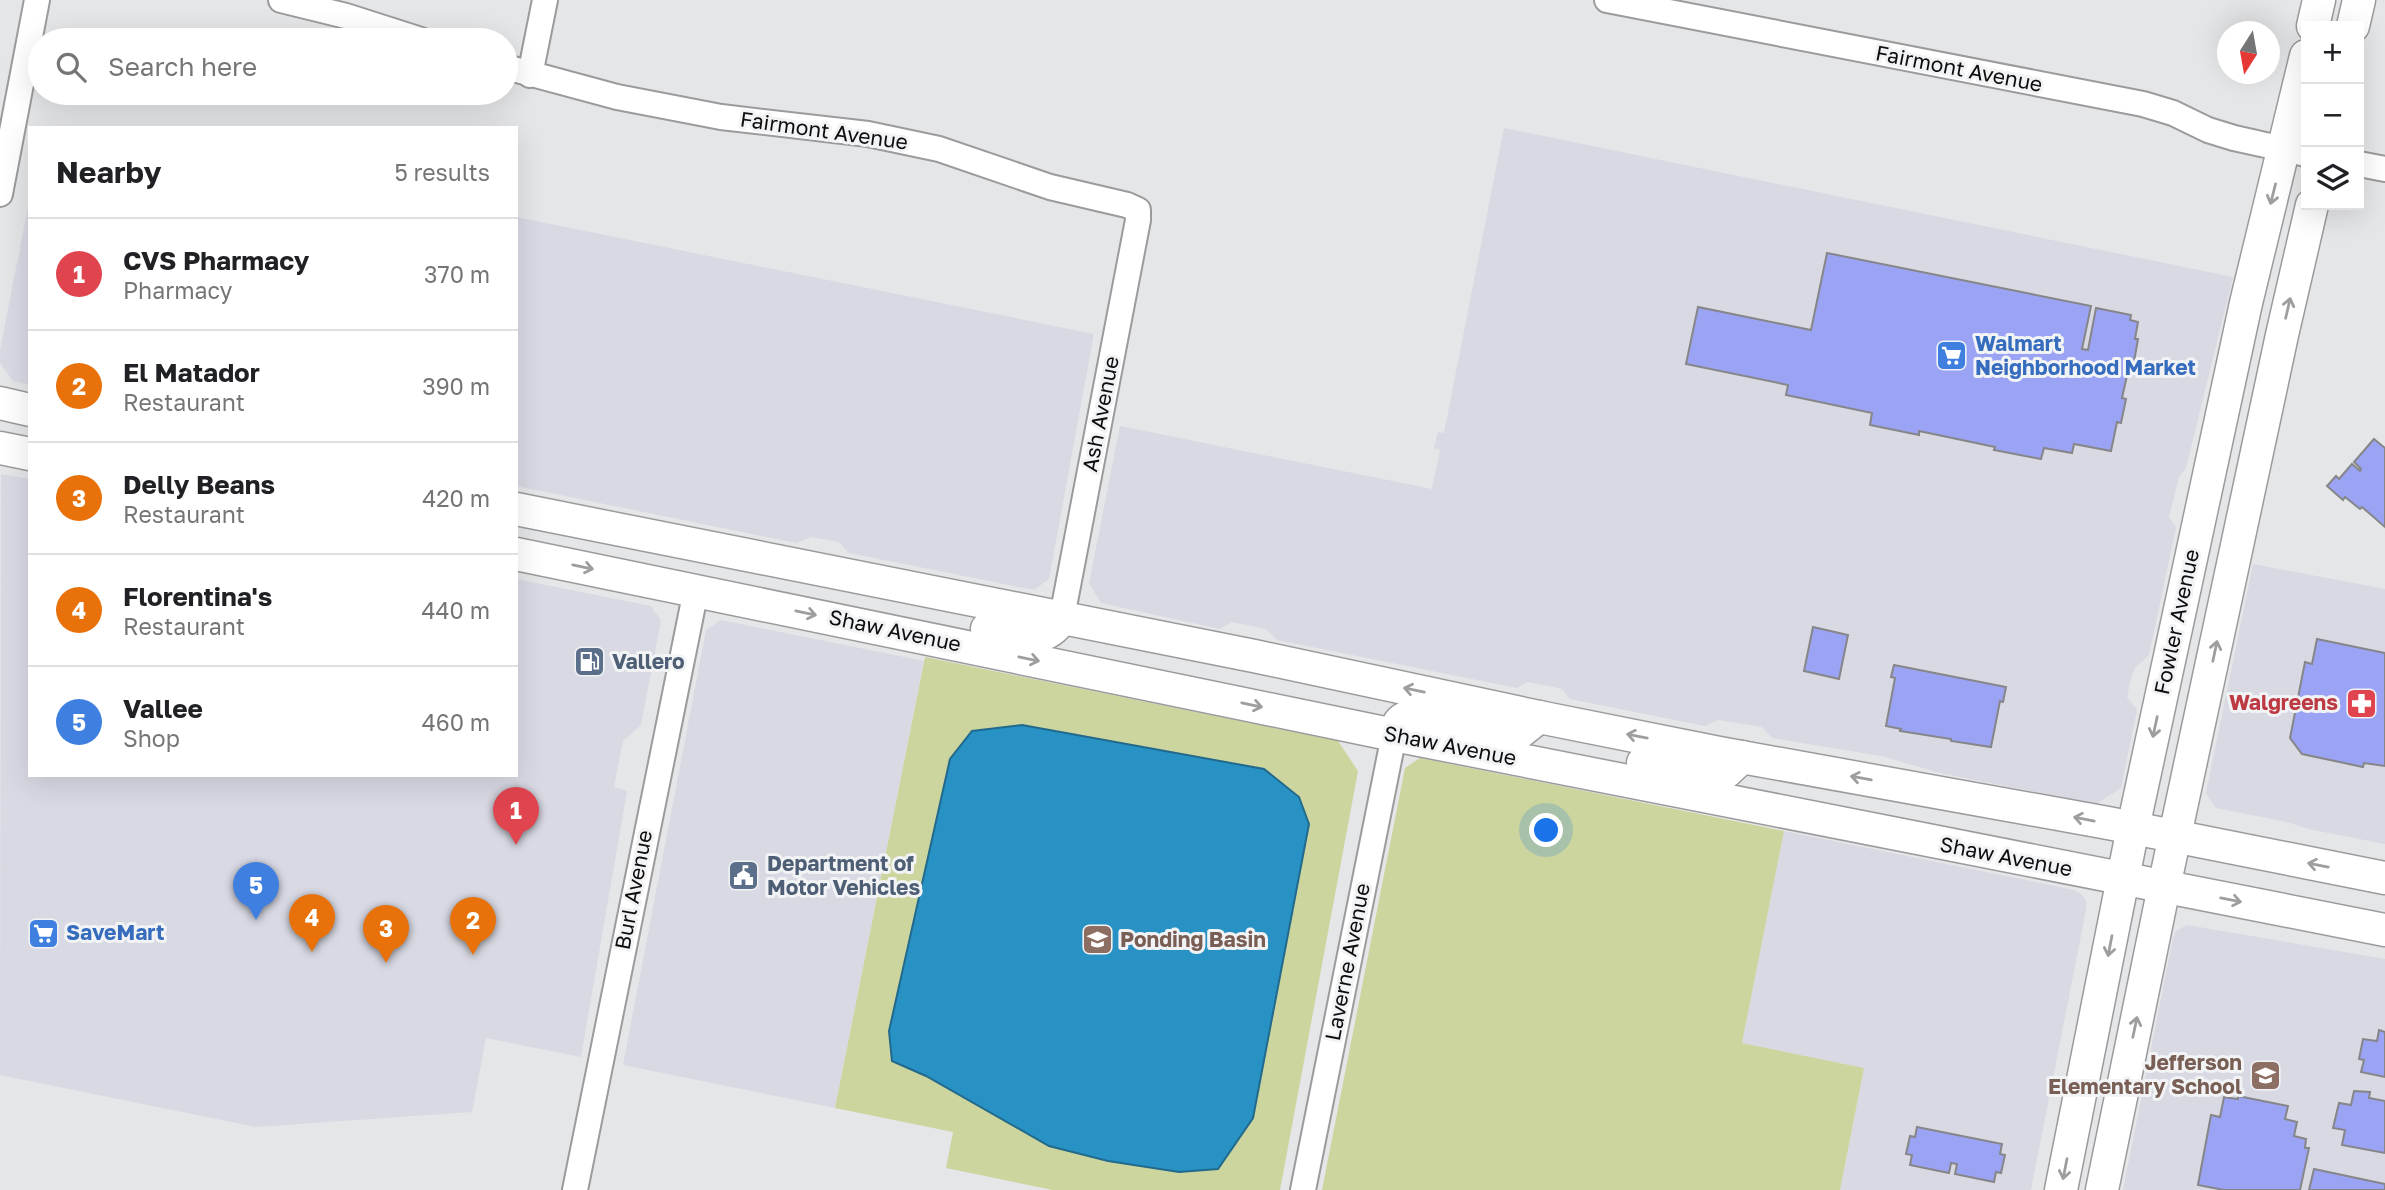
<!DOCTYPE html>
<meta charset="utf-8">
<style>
body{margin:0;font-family:"Golos Text",sans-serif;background:#f2f2f2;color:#202124}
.controls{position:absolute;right:21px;top:21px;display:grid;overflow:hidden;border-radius:0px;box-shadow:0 7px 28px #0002}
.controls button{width:63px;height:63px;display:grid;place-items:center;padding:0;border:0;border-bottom:2px solid #e0e0e0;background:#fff;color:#202124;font:35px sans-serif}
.compass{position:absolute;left:2217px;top:21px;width:63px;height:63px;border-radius:50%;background:#fff;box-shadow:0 7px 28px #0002;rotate:191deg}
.you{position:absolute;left:1547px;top:831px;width:24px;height:24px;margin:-18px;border:5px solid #fff;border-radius:50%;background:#1a73e8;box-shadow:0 0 0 10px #1a73e833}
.badge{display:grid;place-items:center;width:46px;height:46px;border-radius:50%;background:#d93025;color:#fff;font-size:23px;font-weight:700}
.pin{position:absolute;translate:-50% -58px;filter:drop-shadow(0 2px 4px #0008)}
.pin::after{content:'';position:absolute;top:37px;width:24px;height:21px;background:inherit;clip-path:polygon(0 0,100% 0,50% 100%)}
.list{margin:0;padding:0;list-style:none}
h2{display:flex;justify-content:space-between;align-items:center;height:91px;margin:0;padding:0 28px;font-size:30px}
h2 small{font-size:23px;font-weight:400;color:#757577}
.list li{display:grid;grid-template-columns:46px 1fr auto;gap:21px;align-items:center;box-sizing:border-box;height:112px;padding:0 28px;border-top:2px solid #e0e0e0}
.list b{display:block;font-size:26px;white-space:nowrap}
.list p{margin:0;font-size:23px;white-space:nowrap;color:#757577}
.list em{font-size:23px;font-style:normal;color:#757577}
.icon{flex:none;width:38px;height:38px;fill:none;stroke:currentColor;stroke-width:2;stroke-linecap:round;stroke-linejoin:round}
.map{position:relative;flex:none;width:2385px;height:1190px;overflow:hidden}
.search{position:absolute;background:#fff;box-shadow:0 7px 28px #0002;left:28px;top:28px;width:490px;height:77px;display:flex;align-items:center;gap:18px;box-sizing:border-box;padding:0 24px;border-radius:38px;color:#757577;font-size:26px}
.panel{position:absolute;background:#fff;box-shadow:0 7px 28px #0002;left:28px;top:126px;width:490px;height:651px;border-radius:0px}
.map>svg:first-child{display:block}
.built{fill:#d8d9e3}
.green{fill:#ccd59d}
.water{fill:#2992c4;stroke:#216a8d;stroke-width:2}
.building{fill:#9ba3f5;stroke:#868688;stroke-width:2}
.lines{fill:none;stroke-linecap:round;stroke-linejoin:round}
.minor-casing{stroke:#9b9b9d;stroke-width:28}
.major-casing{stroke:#9b9b9d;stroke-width:35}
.minor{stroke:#fff;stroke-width:24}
.major{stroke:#fff;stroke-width:32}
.oneway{stroke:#9e9e9f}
.labels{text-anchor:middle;stroke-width:6;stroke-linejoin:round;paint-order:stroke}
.street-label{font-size:21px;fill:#0d0d0e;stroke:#f2f3f5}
.shop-label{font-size:21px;font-weight:bold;fill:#366cbe;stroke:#f2f3f5;text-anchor:start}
.service-label{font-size:21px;font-weight:bold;fill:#4e5e75;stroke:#f2f3f5;text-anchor:start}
.health-label{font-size:21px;font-weight:bold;fill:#be3a42;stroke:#f2f3f5;text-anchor:end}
.education-label{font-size:21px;font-weight:bold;fill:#785e54;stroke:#f2f3f5;text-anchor:start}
</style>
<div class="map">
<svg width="2385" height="1190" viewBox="0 0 2385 1190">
<rect width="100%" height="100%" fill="#e5e6e8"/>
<!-- built -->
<g class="built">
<polygon points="1504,128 2233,277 2186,468 2179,477 2169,517 2176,527 2149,655 2135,668 2131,678 2127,697 2137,710 2121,788 2096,804 1940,773 1881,756 1772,738 1762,727 1718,720 1705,726 1570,699 1562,689 1554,687 1528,682 1517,688 1277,640 1266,629 1232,622 1220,629 1101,603 1089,583 1120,426 1432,489 1440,450 1434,448 1438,432 1444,433"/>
<polygon points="30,197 30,385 13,381 0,363 0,350"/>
<polygon points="516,217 1094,334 1049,579 1034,590 849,553 839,542 811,537 796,543 516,486"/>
<polygon points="1,474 30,479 30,775 516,775 516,579 651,606 661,621 641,725 623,741 614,787 627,791 581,1057 486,1038 472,1112 256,1127 0,1075"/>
<polygon points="2253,564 2385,589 2385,844 2308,829 2287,822 2216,808 2206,793"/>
<polygon points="721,620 924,661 835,1108 623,1065 706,630"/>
<polygon points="1784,831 2074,890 2081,894 2086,901 2086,910 2031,1190 1840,1190 1864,1068 1742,1043"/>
<polygon points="2187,925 2385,959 2385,1190 2123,1190 2173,938 2176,931"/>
</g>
<!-- green -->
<g class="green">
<polygon points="925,657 1338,741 1358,771 1280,1190 1053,1190 946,1168 953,1132 835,1108"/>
<polygon points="1420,758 1784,831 1742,1043 1864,1068 1840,1190 1322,1190 1405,768"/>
</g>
<!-- water -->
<polygon class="water" points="1022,725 1264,769 1299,797 1309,824 1253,1118 1218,1169 1179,1172 1108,1161 1049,1146 926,1076 892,1061 889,1031 950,759 972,731"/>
<!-- building -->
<g class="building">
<polygon points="1827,253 2091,306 2082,349 2088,350 2096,308 2131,315 2130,320 2138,322 2135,339 2138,339 2134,362 2130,362 2122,398 2126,399 2121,423 2117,422 2111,451 2074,444 2072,453 2044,448 2041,459 1994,450 1995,447 1919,431 1919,435 1870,425 1872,413 1786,395 1788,385 1686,364 1698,307 1811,330"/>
<polygon points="2374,439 2385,448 2385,527 2362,507 2360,509 2345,497 2343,500 2327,486 2336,476 2339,479 2352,464 2360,471 2361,469 2354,462"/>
<polygon points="1813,627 1848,635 1839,679 1804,671"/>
<polygon points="2317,639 2385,653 2385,766 2364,763 2363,767 2302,754 2290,738 2305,662 2312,664"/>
<polygon points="1894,665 2006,687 2003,702 2000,701 1991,747 1951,741 1951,739 1900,731 1901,729 1886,726 1895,678 1891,677"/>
<polygon points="2379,1030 2385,1032 2385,1077 2361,1072 2364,1060 2359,1059 2363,1039 2377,1041"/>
<polygon points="2354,1091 2370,1092 2369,1098 2385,1101 2385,1153 2342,1145 2345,1130 2333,1128 2339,1103 2351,1105"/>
<polygon points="2238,1096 2288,1106 2285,1119 2297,1122 2294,1136 2306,1139 2305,1148 2309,1148 2300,1190 2224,1190 2198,1185 2211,1115 2220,1117 2224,1097 2238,1099"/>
<polygon points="1917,1127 2002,1144 2000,1154 2005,1155 2001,1173 1996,1172 1994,1182 1955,1174 1957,1164 1951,1163 1949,1173 1910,1165 1912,1155 1906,1154 1910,1136 1915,1137"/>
<polygon points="2314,1169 2385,1184 2385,1190 2309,1190"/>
</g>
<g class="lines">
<defs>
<g id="minor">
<polyline points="281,0 346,16 421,40"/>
<polyline points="1607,0 2143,104 2173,113 2208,130 2234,138 2306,154"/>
<polyline points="506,67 617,97 721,117 868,134 939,149 1050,187 1127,205 1138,210 1138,220 1062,617"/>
<polyline points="530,75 545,0"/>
<polyline points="2359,164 2385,169"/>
<polyline points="0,194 37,0"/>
<polyline points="575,1190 696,590"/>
<polyline points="1303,1190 1394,735"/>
</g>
<g id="major">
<polyline points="2313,26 2319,0"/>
<polyline points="2353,26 2359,0"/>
<polyline points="0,403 30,410"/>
<polyline points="0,448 30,454"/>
<polyline points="516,509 1254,656 1539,717 1719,753 2108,823 2385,878"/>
<polyline points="516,554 1394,735 2385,930"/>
<path d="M987,629C1015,634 1046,647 1062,617"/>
<path d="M1394,735C1398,722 1401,717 1415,715L1515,736L1539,717"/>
<polyline points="1643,763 1713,776 1726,772 1742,757"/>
<polyline points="2061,1190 2133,828 2246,303 2306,56"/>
<polyline points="2102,1190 2164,887 2282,335 2312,205"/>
</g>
</defs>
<!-- minor casing -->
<use href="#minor" class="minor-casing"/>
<!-- major casing -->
<use href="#major" class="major-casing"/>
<!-- minor -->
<use href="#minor" class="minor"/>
<!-- major -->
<use href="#major" class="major"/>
</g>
<!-- one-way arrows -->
<defs><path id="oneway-shaft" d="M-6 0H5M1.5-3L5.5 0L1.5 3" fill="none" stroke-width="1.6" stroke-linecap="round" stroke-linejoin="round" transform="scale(1.75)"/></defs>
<g class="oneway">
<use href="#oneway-shaft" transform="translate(2273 194) rotate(104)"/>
<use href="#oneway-shaft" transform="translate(2288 308) rotate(-77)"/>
<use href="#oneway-shaft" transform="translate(583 567) rotate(12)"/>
<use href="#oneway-shaft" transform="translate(806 613) rotate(12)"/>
<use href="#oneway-shaft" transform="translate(2215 651) rotate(-78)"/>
<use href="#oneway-shaft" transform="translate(1029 659) rotate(12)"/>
<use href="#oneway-shaft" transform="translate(1414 690) rotate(-168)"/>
<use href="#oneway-shaft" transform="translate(1252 705) rotate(12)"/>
<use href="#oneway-shaft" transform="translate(2155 727) rotate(102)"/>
<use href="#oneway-shaft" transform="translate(1637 736) rotate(-169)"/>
<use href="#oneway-shaft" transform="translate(1861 778) rotate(-170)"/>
<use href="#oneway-shaft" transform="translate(2084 819) rotate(-169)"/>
<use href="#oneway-shaft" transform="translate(2318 865) rotate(-169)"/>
<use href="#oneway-shaft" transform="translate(2231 900) rotate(11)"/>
<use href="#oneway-shaft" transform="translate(2110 946) rotate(101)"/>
<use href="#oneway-shaft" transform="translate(2135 1027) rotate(-78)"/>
<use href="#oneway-shaft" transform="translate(2065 1169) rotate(101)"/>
</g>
<!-- icons -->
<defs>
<symbol id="supermarket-square" viewBox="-11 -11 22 22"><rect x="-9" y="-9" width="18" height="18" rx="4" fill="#3f7fe0" stroke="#f2f3f5"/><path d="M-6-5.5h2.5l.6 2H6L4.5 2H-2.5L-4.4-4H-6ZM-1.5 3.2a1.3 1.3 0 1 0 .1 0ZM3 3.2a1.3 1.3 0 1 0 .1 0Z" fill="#fff"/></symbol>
<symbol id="fuel-square" viewBox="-11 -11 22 22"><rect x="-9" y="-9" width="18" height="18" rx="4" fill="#5c6f8a" stroke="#f2f3f5"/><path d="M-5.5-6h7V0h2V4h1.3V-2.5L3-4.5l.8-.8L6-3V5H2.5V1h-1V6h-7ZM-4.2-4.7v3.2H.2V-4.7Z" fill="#fff"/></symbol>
<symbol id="pharmacy-square" viewBox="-11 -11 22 22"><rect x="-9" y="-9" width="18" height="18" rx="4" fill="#e0444e" stroke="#f2f3f5"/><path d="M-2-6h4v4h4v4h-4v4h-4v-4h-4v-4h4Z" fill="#fff"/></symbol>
<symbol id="civic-square" viewBox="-11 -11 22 22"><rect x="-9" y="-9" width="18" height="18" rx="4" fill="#5c6f8a" stroke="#f2f3f5"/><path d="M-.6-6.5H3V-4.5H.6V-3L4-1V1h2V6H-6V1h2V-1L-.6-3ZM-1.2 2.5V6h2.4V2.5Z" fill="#fff"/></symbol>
<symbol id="school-square" viewBox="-11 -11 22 22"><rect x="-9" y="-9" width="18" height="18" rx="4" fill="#8d6e63" stroke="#f2f3f5"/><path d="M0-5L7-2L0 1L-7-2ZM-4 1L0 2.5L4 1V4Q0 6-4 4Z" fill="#fff"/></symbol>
</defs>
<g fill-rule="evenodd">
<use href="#supermarket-square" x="1934" y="338" width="35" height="35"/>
<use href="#fuel-square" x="572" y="644" width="35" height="35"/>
<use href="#pharmacy-square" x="2344" y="686" width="35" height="35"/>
<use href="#civic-square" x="726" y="858" width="35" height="35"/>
<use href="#supermarket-square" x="26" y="916" width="35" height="35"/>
<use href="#school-square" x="1080" y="922" width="35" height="35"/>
<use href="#school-square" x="2248" y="1058" width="35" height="35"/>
</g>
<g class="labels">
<!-- street labels -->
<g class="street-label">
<text transform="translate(1959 69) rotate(11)" y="7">Fairmont Avenue</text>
<text transform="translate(824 131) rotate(8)" y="7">Fairmont Avenue</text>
<text transform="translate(1101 414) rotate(-79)" y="7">Ash Avenue</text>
<text transform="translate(2177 622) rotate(-78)" y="7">Fowler Avenue</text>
<text transform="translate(895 631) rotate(12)" y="7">Shaw Avenue</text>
<text transform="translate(1450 746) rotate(11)" y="7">Shaw Avenue</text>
<text transform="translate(2006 857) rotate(11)" y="7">Shaw Avenue</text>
<text transform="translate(634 890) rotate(-79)" y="7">Burl Avenue</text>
<text transform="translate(1348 962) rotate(-79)" y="7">Laverne Avenue</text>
</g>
<!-- shop labels -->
<g class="shop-label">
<text x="1975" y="351">Walmart<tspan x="1975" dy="24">Neighborhood Market</tspan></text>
<text x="66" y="940">SaveMart</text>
</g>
<!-- service labels -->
<g class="service-label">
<text x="612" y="669">Vallero</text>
<text x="767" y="871">Department of<tspan x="767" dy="24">Motor Vehicles</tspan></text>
</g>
<!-- health labels -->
<g class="health-label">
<text x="2338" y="710">Walgreens</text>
</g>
<!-- education labels -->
<g class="education-label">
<text x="1120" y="947">Ponding Basin</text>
<text x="2242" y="1070" text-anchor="end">Jefferson<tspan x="2242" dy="24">Elementary School</tspan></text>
</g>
</g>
</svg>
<div class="controls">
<button>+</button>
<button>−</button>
<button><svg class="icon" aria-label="layers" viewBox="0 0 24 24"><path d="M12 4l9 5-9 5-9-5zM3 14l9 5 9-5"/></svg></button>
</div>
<svg class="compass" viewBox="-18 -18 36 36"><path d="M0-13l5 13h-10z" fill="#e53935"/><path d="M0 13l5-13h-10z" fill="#757577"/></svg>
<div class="you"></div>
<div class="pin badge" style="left:516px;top:845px;background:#e0444e">1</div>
<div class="pin badge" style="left:473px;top:955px;background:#e8710a">2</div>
<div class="pin badge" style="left:386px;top:963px;background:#e8710a">3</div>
<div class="pin badge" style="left:312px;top:952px;background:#e8710a">4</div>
<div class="pin badge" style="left:256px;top:920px;background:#3f7fe0">5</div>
<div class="search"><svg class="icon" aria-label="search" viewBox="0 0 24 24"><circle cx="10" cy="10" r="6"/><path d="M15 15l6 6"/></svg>Search here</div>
<section class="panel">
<h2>Nearby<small>5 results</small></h2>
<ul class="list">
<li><span class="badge" style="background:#e0444e">1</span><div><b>CVS Pharmacy</b><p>Pharmacy</p></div><em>370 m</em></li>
<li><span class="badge" style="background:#e8710a">2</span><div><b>El Matador</b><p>Restaurant</p></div><em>390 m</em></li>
<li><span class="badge" style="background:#e8710a">3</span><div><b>Delly Beans</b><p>Restaurant</p></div><em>420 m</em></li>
<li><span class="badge" style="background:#e8710a">4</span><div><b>Florentina's</b><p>Restaurant</p></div><em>440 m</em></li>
<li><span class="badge" style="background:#3f7fe0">5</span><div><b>Vallee</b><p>Shop</p></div><em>460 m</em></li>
</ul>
</section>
</div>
